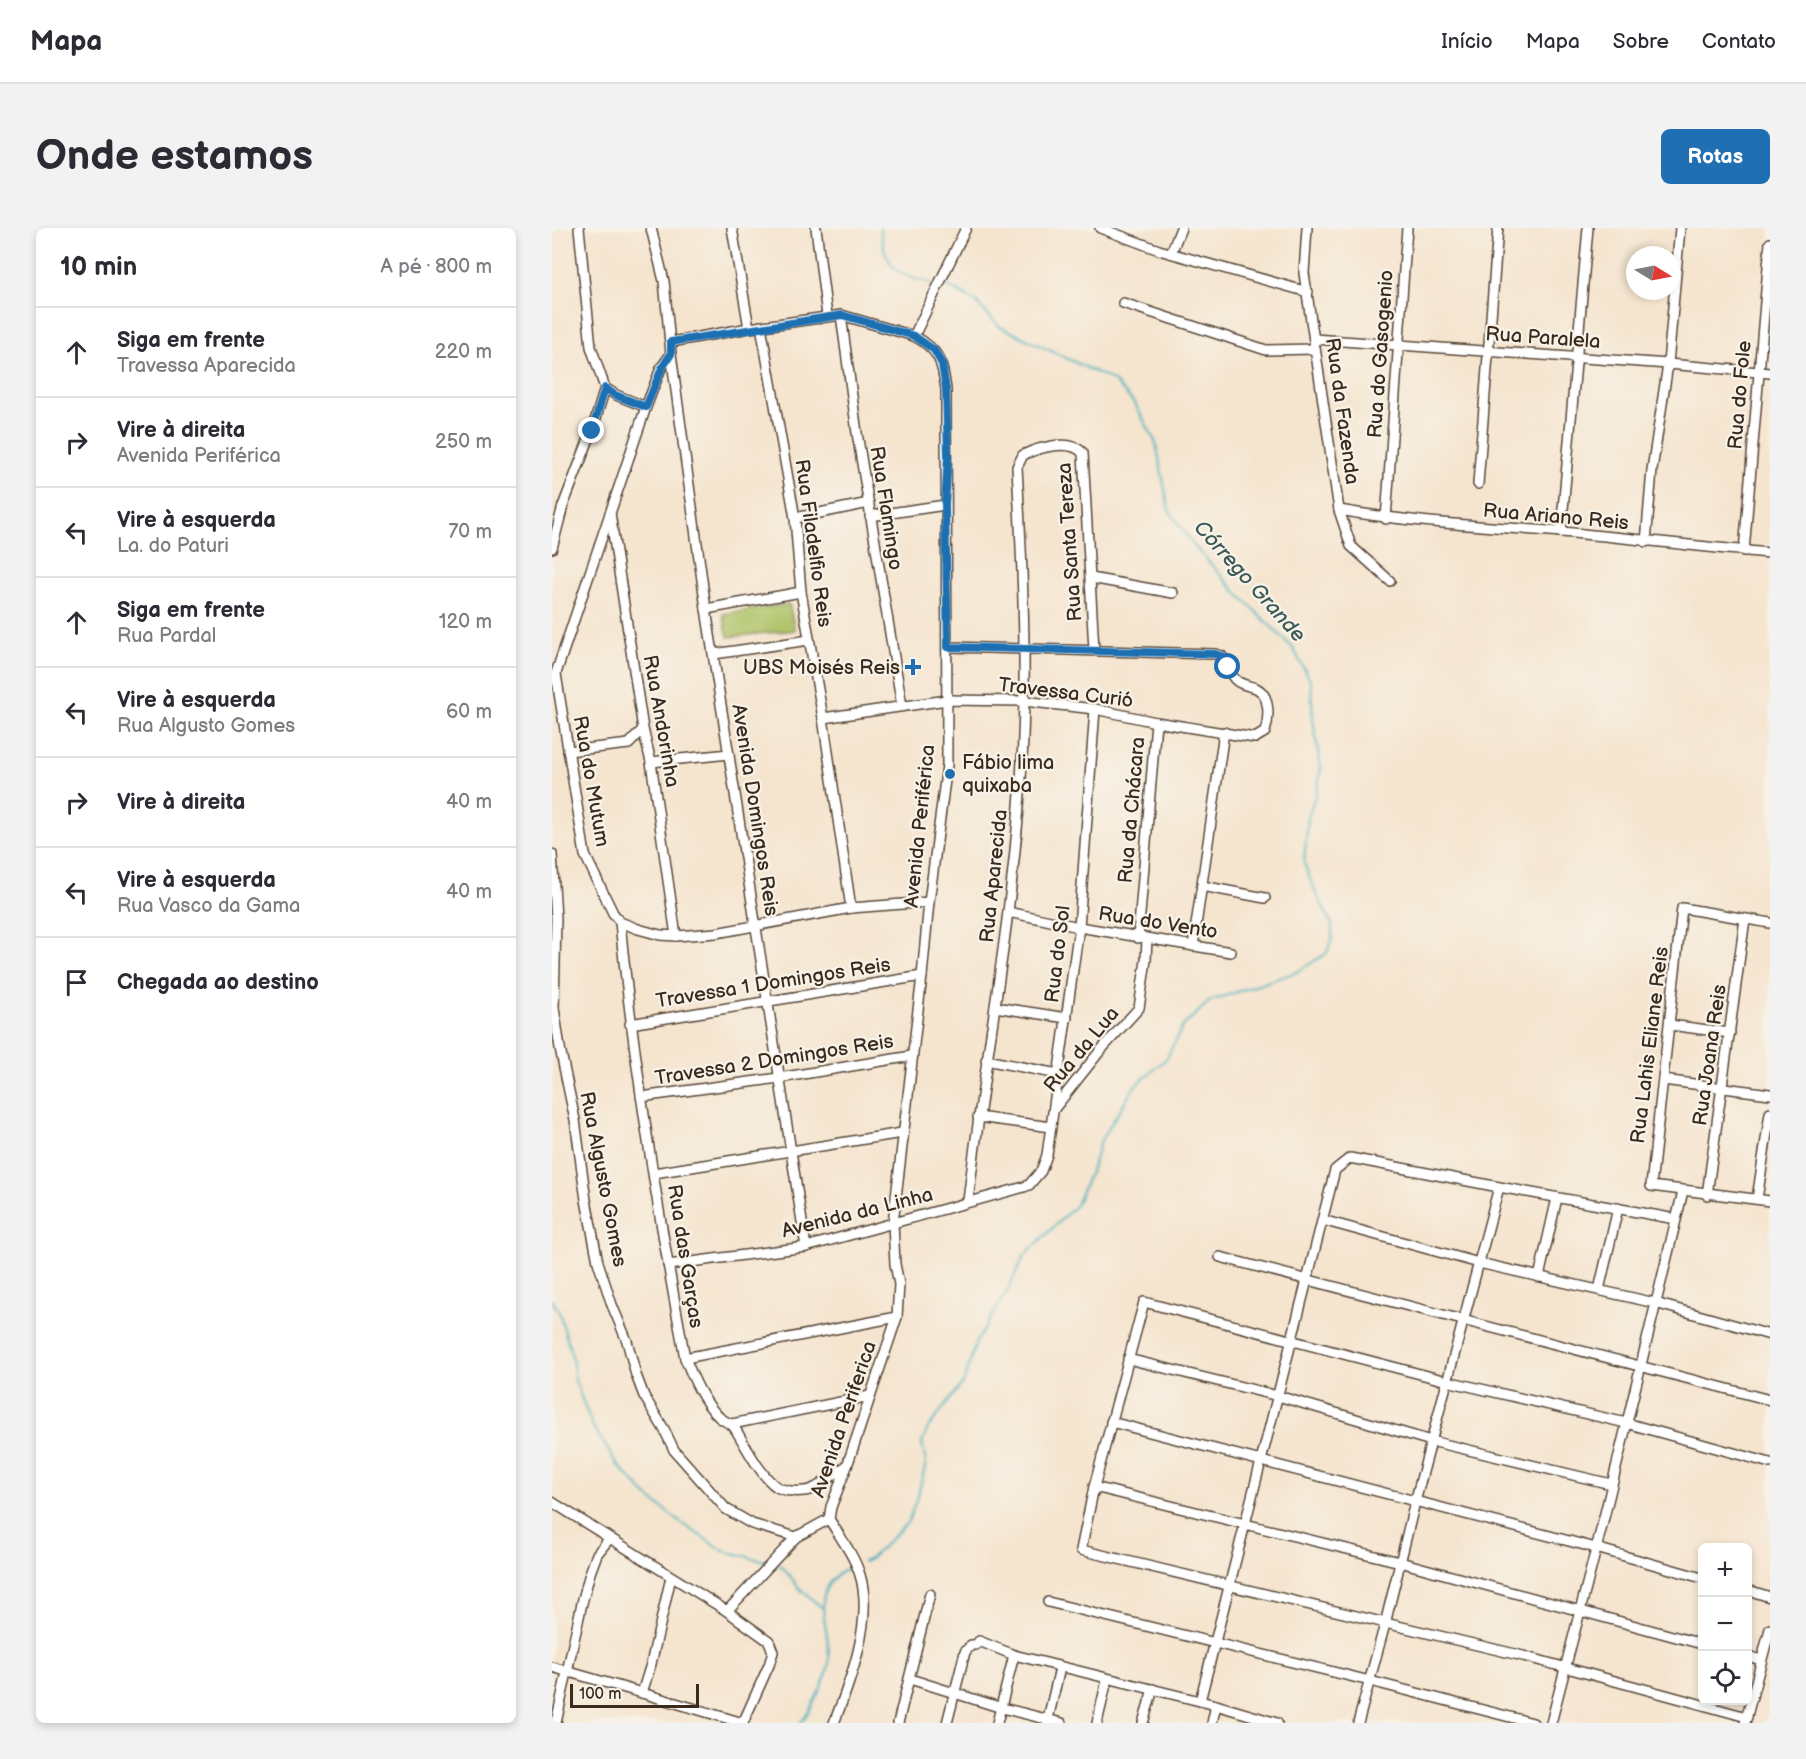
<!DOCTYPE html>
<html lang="pt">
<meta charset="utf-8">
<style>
body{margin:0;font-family:"Balsamiq Sans",sans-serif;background:#f2f2f3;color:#2b2b33}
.controls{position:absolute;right:18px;bottom:18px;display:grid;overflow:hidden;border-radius:9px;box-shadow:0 3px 9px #0003}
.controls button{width:54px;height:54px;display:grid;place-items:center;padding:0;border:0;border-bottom:2px solid #e1e1e2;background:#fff;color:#2b2b33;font:30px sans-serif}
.compass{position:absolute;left:1074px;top:18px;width:54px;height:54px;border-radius:50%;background:#fff;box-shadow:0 3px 9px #0003;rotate:100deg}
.scale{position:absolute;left:18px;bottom:15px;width:129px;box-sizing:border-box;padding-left:6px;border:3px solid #3b2a1e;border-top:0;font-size:16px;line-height:21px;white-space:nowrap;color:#3b2a1e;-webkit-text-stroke:4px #f7f3e8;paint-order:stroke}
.stop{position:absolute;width:18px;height:18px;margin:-14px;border:4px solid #1f6fb2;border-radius:50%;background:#fff}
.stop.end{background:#1f6fb2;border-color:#fff;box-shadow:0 2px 6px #0008}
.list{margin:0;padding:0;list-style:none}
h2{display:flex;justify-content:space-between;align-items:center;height:78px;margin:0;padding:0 24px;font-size:26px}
h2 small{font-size:20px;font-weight:400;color:#7c7c81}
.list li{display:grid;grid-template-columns:39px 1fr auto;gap:18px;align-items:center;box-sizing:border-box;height:90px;padding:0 24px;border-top:2px solid #e1e1e2}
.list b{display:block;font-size:22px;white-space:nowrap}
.list p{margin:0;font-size:20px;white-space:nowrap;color:#7c7c81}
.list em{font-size:20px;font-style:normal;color:#7c7c81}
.icon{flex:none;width:33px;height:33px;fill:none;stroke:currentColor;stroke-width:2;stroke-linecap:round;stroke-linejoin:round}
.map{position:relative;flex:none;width:1218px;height:1495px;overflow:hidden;border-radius:9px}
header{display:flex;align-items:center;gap:36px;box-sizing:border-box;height:84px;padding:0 30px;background:#fff;border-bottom:2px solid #e1e1e2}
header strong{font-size:28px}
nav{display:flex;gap:33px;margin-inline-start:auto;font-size:21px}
.intro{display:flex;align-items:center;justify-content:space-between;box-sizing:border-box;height:144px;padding:0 36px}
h1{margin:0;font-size:42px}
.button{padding:15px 27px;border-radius:9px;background:#1f6fb2;color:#fff;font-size:21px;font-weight:700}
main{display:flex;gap:36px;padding:0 36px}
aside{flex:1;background:#fff;border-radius:9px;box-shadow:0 3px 9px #0003}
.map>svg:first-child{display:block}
.park{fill:#afc367;stroke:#757642;stroke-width:1.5}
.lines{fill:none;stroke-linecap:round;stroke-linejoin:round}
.stream{stroke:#41b0bd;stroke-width:2}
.minor-casing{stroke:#574638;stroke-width:12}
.minor{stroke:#fff;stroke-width:9}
.route{stroke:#1f6fb2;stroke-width:8}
.poi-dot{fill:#1f6fb2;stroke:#f7f3e8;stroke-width:2}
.labels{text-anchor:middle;stroke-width:4.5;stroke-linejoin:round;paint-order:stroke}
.street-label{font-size:20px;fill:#3b2a1e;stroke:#f7f3e8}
.poi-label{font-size:20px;fill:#3b2a1e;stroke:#f7f3e8;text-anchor:end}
.water-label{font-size:21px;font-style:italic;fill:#3d5956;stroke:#f7f3e8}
</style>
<header>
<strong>Mapa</strong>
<nav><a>Início</a><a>Mapa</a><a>Sobre</a><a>Contato</a></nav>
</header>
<div class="intro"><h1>Onde estamos</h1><a class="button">Rotas</a></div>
<main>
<aside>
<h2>10 min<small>A pé · 800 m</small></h2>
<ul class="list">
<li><svg class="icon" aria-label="ahead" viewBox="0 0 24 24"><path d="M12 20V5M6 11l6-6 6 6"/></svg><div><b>Siga em frente</b><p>Travessa Aparecida</p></div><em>220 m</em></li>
<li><svg class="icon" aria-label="right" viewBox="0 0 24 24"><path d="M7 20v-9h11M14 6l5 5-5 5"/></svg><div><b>Vire à direita</b><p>Avenida Periférica</p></div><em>250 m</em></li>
<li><svg class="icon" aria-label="left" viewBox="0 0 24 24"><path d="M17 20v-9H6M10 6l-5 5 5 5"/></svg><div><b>Vire à esquerda</b><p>La. do Paturi</p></div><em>70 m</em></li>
<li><svg class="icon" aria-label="ahead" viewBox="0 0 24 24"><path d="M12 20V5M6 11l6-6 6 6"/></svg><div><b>Siga em frente</b><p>Rua Pardal</p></div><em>120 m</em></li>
<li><svg class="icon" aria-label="left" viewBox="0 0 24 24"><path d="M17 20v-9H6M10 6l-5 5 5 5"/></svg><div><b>Vire à esquerda</b><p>Rua Algusto Gomes</p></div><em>60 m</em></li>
<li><svg class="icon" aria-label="right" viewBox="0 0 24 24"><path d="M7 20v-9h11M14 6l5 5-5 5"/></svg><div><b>Vire à direita</b></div><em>40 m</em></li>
<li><svg class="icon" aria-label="left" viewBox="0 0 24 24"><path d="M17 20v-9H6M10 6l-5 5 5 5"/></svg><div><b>Vire à esquerda</b><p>Rua Vasco da Gama</p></div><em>40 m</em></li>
<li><svg class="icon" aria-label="arrive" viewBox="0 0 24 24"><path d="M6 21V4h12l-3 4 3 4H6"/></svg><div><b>Chegada ao destino</b></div></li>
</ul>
</aside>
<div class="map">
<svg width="1218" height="1495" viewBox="0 0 1218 1495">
<rect width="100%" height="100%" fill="#f7f3e8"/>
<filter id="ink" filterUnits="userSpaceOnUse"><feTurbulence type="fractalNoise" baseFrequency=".0167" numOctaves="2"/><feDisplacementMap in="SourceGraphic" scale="12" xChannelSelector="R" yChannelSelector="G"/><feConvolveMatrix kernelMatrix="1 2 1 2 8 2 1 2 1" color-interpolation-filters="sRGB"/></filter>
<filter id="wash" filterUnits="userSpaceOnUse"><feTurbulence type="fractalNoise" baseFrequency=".008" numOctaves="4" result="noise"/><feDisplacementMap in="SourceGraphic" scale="24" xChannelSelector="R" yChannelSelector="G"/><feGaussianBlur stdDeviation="1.35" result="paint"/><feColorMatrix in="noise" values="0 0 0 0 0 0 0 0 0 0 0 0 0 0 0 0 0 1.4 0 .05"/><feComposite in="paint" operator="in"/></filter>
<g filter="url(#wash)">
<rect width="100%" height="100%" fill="#f5e4ce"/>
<!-- park -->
<polygon class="park" points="237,376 243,402 176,409 171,386"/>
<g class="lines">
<!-- stream -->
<g class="stream">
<path d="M328,0C333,38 342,48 380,55"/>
<polyline points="0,1072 7,1084 20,1128 23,1153 40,1197 65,1236 95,1268 129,1295 172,1323 217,1334"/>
<polyline points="311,1334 318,1331 356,1294 366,1267 374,1235 370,1215 376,1200 412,1153 424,1114 455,1064 472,1028 524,977 542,935 549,912 583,858 614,831 631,798 658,773 745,744 775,725 780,710 780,697 761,659 752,635 756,589 765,563 769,539 761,492 759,454 741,420 686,366 642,318 617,282 604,215 583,176 562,153 447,98 423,73 394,57"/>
<polyline points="222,1336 230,1338 247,1360 269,1379"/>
<path d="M248,1495C258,1485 275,1450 277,1436C280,1399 252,1360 297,1340"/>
</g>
</g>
</g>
<g filter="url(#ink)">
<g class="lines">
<defs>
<g id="minor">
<polyline points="99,0 112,53 119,126 154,381 254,1019"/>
<polyline points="180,0 197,100"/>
<polyline points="264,0 275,88"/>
<polyline points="548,0 607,22 756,64"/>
<polyline points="755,0 752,45 787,282 799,318 838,353"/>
<polyline points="619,25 629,0"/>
<polyline points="571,75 714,122 763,121"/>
<polyline points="289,87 305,205 350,478"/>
<polyline points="209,98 243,290 249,364 271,490 299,680"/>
<polyline points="362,108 414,0"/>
<polyline points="762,111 1116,136 1218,145"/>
<path d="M119,114L197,100L289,87L362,108C388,122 390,134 394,161L395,537L377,674L370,748L341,995L343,1036L347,1056L345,1089L295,1238L279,1279L277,1291C288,1309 302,1327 308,1347C322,1392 298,1454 282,1495"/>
<polyline points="53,160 64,167 94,179"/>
<polyline points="926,256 946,0"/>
<path d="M787,282C861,295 934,298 1009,304C1079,310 1148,319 1218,325"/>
<polyline points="58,285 91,501 99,534 124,708"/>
<polyline points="318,288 393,277"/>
<polyline points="243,290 317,275"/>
<polyline points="834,291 855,0"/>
<polyline points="1009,304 1036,0"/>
<polyline points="1094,314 1100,242 1116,136 1128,0"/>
<polyline points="0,320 11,278 40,203 53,160 39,119 27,0"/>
<polyline points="1192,323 1218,15"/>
<polyline points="539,350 621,365"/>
<polyline points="154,381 249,364"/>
<polyline points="162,426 257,412"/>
<polyline points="4,446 33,627 61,685 68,694 86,701 108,707 124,708 164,705 299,680 377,674"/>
<polyline points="2,451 94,179 109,140 119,126"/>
<path d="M271,490L395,472L471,473L543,481L604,494L703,510L713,504C717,491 719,467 704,460C698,458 690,457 685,453C678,448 674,436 670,428L663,426L396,419"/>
<polyline points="16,523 77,516 91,501"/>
<polyline points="99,534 177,526"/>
<polyline points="0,626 4,690 2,780 8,820 23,892 34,972 46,1034 60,1077 75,1113 84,1147 92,1168 112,1201 122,1222 174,1281 200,1296 244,1309"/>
<polyline points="650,658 713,670"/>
<polyline points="456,684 527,699 679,724"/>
<path d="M68,694C82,840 106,985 133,1130C141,1150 151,1174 167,1189C172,1194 178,1194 182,1199C193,1216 208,1248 225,1259C232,1263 244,1264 252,1263C268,1262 280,1245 295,1238"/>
<polyline points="1218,695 1130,680 1099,958 1218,973"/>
<polyline points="586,710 604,494"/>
<polyline points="641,718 672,504"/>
<polyline points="443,779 515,790"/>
<polyline points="78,796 370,748"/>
<polyline points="1118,797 1178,805"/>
<polyline points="434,832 506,846"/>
<polyline points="1111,852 1218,866"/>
<polyline points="89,869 227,850 360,828"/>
<polyline points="502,881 548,823 587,780 594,732 595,711"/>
<polyline points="426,889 499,899"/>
<polyline points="102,945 350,905"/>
<polyline points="1155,967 1193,691"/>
<polyline points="1205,971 1218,885"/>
<path d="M416,973C432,837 458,703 468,566C476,457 471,348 465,239L471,227C486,220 518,210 531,225L542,422"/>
<polyline points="770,992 927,1035 1103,1075 1218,1107"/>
<polyline points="668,1029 1218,1172"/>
<polyline points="116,1037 254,1019 472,959 477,957 489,943 495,927 527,699 543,481"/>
<polyline points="987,1049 1005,970"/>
<polyline points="1047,1062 1066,980"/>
<polyline points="133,1130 345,1089"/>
<polyline points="576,1131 726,1168 879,1213 1059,1256"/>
<polyline points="559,1194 1044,1320 1150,1350"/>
<polyline points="180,1196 318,1168"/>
<polyline points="542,1259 848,1334 1150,1416"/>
<polyline points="0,1274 175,1383 217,1413 221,1424 217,1437 191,1495"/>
<polyline points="1196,1362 1218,1369"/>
<polyline points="496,1374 818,1453 981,1495"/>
<polyline points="175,1383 244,1309 277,1291"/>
<polyline points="1196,1428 1209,1432"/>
<polyline points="0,1439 90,1465 99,1436 119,1349"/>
<polyline points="358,1451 450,1480 510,1495"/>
<polyline points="90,1465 191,1495"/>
<polyline points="648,1473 783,942 798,930 947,959 1124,991"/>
<polyline points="1195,1489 971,1428 529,1322 542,1259 592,1074 895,1153 1074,1195 1218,1235"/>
<polyline points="4,1495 30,1375 38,1345 45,1326 57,1311"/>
<polyline points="346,1495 378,1366"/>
<polyline points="395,1495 413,1424 419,1417 424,1417 427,1413 462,1427 664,1477 725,1495"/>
<polyline points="445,1495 462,1427"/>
<polyline points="495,1495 508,1440"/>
<polyline points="545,1495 555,1452"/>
<polyline points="591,1495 601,1461"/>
<polyline points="660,1495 664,1477"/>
<polyline points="806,1495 833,1396 863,1274 947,959"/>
<polyline points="999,1495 1050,1298 1131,963"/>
<polyline points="1193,1495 1218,1401"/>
</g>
</defs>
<!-- minor casing -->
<use href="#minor" class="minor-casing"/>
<!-- minor -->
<use href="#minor" class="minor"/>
</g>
</g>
<g class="lines" filter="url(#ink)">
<!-- route -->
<polyline class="route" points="40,203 53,160 63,167 94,179 110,140 119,126 119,114 290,87 362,108 382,122 390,136 394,161 396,228 393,277 396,419 663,426 670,428 676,439"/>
</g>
<!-- markers -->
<g class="poi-dot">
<path d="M358 430h6v6h6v6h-6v6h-6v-6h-6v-6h6z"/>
<circle cx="398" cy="546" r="6"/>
</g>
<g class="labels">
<!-- street labels -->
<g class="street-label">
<text transform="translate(991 109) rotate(4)" y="7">Rua Paralela</text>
<text transform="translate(828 126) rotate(-86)" y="7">Rua do Gasogenio</text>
<text transform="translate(1187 167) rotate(-85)" y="7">Rua do Fole</text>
<text transform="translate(791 183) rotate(82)" y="7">Rua da Fazenda</text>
<text transform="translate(335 280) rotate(81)" y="7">Rua Flamingo</text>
<text transform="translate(1004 288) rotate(5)" y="7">Rua Ariano Reis</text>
<text transform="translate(517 314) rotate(-94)" y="7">Rua Santa Tereza</text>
<text transform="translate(262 315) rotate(82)" y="7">Rua Filadelfio Reis</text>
<text transform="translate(514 464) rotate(7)" y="7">Travessa Curió</text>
<text transform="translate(110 493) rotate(80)" y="7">Rua Andorinha</text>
<text transform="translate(40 553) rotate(80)" y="7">Rua do Mutum</text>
<text transform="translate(204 582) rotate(81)" y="7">Avenida Domingos Reis</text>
<text transform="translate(579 582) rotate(-85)" y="7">Rua da Chácara</text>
<text transform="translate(367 598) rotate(-84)" y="7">Avenida Periférica</text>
<text transform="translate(441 648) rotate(-84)" y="7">Rua Aparecida</text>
<text transform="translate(606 694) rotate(9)" y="7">Rua do Vento</text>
<text transform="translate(505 726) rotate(-83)" y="7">Rua do Sol</text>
<text transform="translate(221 754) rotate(-9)" y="7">Travessa 1 Domingos Reis</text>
<text transform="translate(1097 817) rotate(-83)" y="7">Rua Lahis Eliane Reis</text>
<text transform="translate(529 821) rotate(-50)" y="7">Rua da Lua</text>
<text transform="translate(1157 827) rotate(-82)" y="7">Rua Joana Reis</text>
<text transform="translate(222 831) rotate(-9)" y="7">Travessa 2 Domingos Reis</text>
<text transform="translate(52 951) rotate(79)" y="7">Rua Algusto Gomes</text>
<text transform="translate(305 984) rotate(-14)" y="7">Avenida da Linha</text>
<text transform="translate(134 1028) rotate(81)" y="7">Rua das Garças</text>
<text transform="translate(291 1191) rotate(-71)" y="7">Avenida Periferica</text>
</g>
<!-- poi labels -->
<g class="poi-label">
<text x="348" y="446">UBS Moisés Reis</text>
<text x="410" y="541" text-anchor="start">Fábio lima<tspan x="410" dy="23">quixaba</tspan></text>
</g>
<!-- water labels -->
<g class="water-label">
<text transform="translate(698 353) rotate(48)" y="7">Córrego Grande</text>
</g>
</g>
</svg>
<div class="controls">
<button>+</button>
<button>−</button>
<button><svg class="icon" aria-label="locate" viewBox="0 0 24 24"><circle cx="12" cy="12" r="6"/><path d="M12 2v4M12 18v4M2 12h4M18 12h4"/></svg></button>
</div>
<svg class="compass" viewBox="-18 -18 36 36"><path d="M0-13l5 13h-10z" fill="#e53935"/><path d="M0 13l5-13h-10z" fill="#7c7c81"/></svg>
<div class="scale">100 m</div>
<div class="stop" style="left:676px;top:439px"></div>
<div class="stop end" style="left:40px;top:203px"></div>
</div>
</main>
